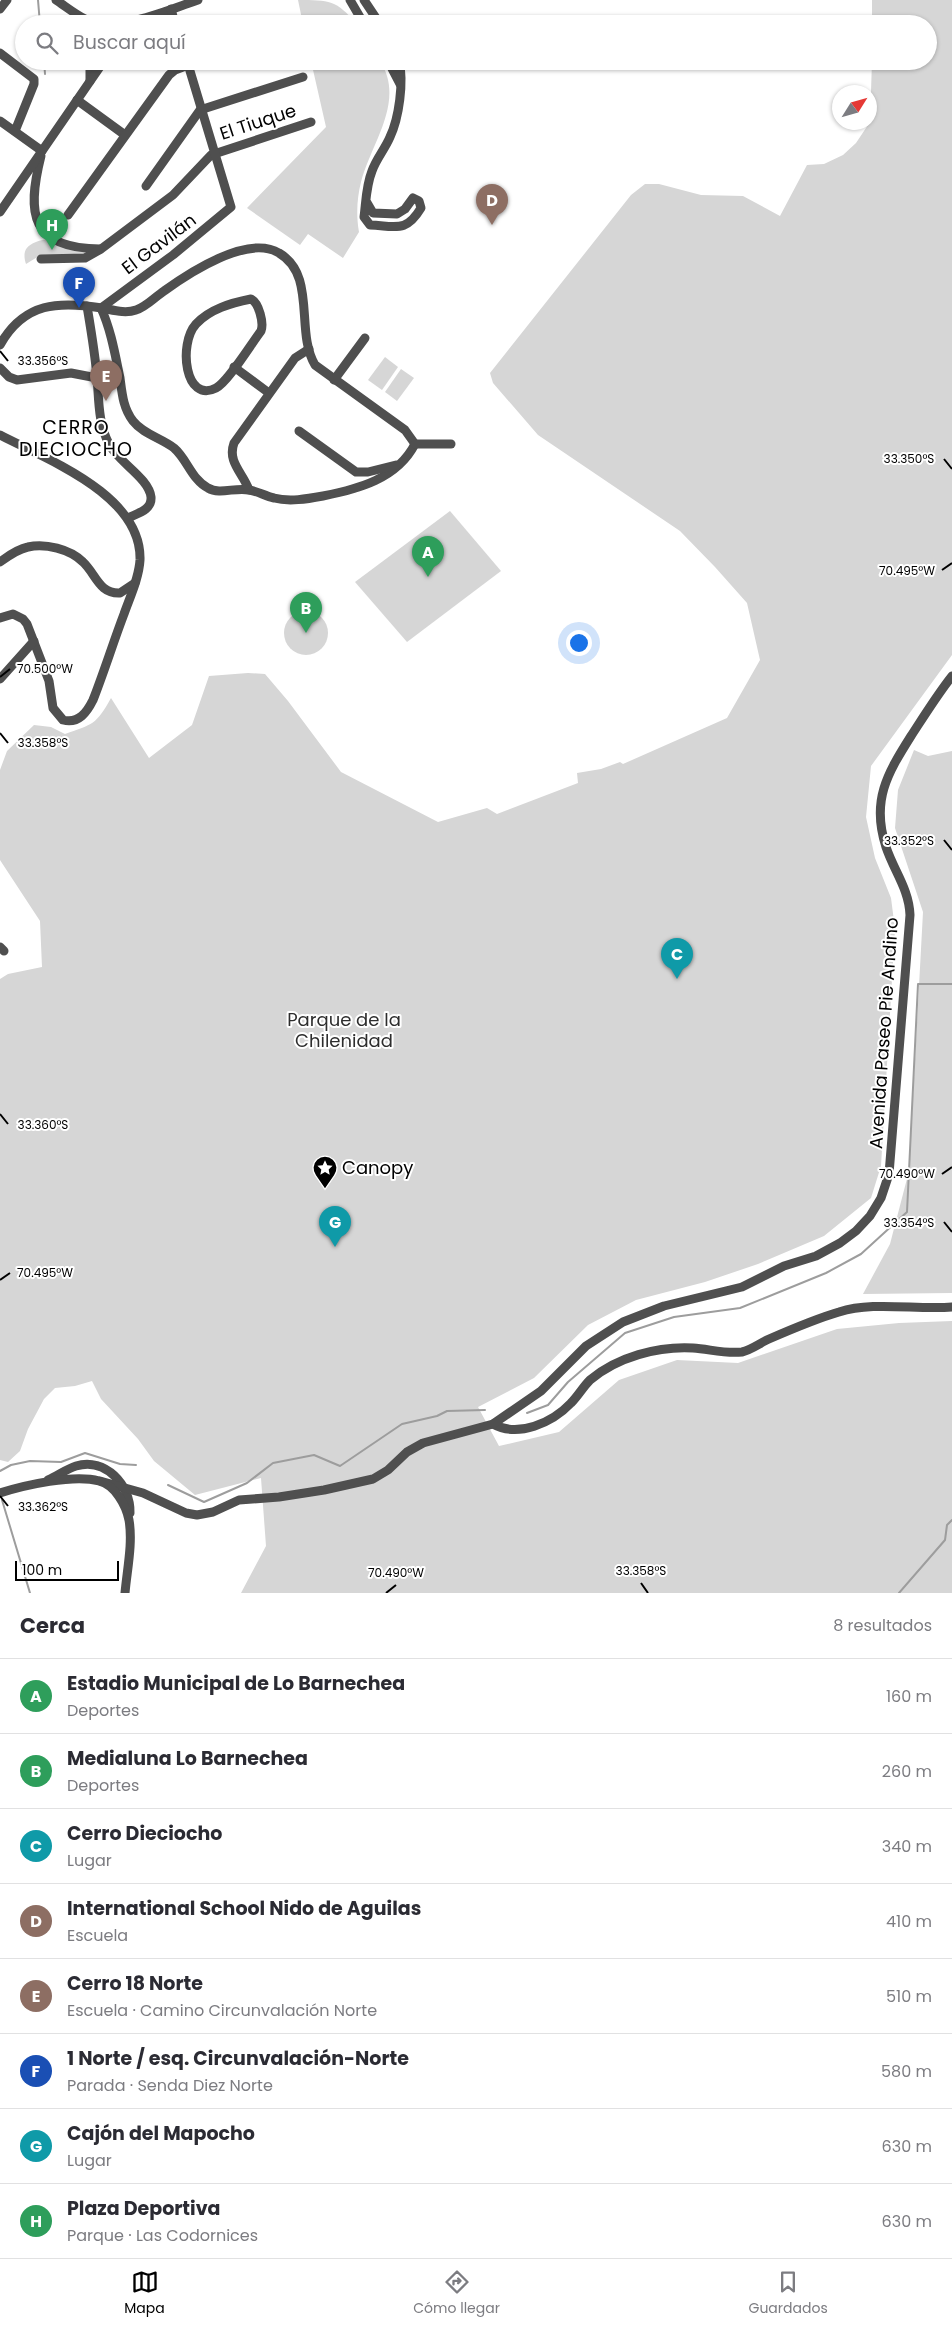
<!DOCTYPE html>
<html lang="es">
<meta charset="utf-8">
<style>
body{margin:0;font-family:Poppins,sans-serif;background:#f2f2f3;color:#2b2b33}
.compass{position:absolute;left:832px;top:85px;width:45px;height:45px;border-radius:50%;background:#fff;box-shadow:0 1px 4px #0004;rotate:53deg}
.scale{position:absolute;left:15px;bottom:12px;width:104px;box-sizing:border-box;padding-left:5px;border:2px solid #000;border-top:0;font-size:14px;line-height:18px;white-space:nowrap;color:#000;-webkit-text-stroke:4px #fff;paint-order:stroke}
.you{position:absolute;left:578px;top:642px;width:18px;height:18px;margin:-12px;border:4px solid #fff;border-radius:50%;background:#1a73e8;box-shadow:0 0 0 8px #1a73e833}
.badge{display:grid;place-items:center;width:32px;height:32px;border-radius:50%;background:#000;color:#fff;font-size:16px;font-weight:700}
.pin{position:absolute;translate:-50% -41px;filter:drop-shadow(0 1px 2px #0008)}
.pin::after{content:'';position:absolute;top:26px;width:18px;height:15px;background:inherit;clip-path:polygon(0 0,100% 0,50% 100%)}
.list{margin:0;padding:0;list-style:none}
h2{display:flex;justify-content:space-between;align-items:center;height:65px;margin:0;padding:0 20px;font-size:21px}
h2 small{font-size:16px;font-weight:400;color:#7c7c81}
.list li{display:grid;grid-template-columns:32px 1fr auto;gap:15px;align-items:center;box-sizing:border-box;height:75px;padding:0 20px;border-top:1px solid #e1e1e2}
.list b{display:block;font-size:19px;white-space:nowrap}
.list p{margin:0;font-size:16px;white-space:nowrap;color:#7c7c81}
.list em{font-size:16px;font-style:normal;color:#7c7c81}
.icon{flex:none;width:28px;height:28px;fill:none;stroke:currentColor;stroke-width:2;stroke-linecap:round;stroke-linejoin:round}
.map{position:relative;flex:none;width:952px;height:1593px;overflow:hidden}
.search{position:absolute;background:#fff;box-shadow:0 1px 4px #0004;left:15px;right:15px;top:15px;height:55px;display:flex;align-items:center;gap:12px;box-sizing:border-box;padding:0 18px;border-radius:28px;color:#7c7c81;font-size:19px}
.sheet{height:665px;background:#fff}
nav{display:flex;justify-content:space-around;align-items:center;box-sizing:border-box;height:70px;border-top:1px solid #e1e1e2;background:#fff;font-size:14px;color:#7c7c81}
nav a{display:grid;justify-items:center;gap:2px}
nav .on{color:#000}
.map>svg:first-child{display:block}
.green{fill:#d6d6d6}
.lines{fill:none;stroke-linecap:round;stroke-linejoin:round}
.stream{stroke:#9d9d9d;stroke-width:2}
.minor{stroke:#4f4f4f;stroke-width:9}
.ticks{fill:none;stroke:#000;stroke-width:2}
.labels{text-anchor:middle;stroke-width:4;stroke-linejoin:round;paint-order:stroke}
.street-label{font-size:18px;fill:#000;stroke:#fff}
.park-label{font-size:18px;fill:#2d2d2d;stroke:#fff}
.poi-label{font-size:18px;fill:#000;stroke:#fff;text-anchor:start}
.neighbourhood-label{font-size:19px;letter-spacing:1px;fill:#000;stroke:#fff}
.ticks-label{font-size:12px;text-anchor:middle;fill:#000;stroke:#fff;stroke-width:4;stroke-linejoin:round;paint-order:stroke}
</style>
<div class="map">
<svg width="952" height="1593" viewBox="0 0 952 1593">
<rect width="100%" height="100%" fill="#fff"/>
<!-- green -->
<g class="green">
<path d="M298,0C329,0 337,0 356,24H303Z"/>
<path d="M872,0H952V655L871,766L866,817L875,858L891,898L895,929L881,1166L871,1198L824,1236L758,1264L705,1282L636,1300L588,1325L534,1378L478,1407L499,1446L559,1432L619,1380L677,1360L738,1363L837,1329L899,1323L952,1321V1593H241L266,1546L261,1478L195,1495L154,1461L138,1439L101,1399L92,1381L75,1386L55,1388L44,1399L28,1429L20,1451L8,1462L0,1460V979L8,974L42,967L40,921L0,860V770L7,751L34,725L51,727L65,734C93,724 96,725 111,698L149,758L192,725L209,676L248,673L265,674L288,701L341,772L438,822L487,808L497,814L578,783L577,773L601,769L620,762L623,764L727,718L760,660L747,603L715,567L680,531L538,435L493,383L490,373L631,195L645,184H659L701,195L743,196L780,216L807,165L824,164L843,155L856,143L870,122L872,61H928V24H872Z"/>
<path d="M311,61H380C406,101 371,143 361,182C357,198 356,215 359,232L343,258L308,234L300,245L247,208L326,127Z"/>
<path d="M47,239L53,244L87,252L82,255L39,256L26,264C20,246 33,242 47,239Z"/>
<polygon points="385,357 398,367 382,390 368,380"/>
<polygon points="401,369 414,378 397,401 385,392"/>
<polygon points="450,511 501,571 407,642 355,582"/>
<circle cx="306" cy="633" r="22"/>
<polygon points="914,750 928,756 952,751 952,1293 863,1294 890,1244 909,1171 923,912 895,828 898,790"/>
</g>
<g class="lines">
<!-- stream -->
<g class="stream">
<polyline points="38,0 40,24"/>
<polyline points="44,61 45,74"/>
<polyline points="527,1413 548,1405 568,1382 625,1333 674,1317 740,1308 826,1273 861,1254 907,1212 918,984 952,984"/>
<polyline points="0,1471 11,1465 30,1461 61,1462 85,1453 120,1464 136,1465"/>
<polyline points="168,1485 204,1502 247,1483 273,1463 314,1455 340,1466 402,1424 437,1416 447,1411 485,1410"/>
<polyline points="2,1500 30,1593"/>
<polyline points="899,1593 945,1540 947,1525 952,1520"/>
</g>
<!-- minor -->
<g class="minor">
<path d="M56,0C65,6 75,14 85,19C122,32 164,11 198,0"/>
<polyline points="350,0 364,24"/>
<polyline points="364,0 380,24"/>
<polyline points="0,9 7,0"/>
<polyline points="171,9 175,24"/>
<polyline points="0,53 34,79 34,84 15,131"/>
<polyline points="90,61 90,81"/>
<polyline points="388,61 400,84"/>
<polyline points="77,100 125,135"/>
<polyline points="0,121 42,151"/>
<path d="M41,156C26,215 31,248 100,249"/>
<polyline points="146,186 200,110 303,77"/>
<path d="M366,201L373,213L397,214L405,209L413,198L419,201L421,208C406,233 396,226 370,225L364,217C366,202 366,186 372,171C376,159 385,149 390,137C399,118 404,82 399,61"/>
<polyline points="0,212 104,61"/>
<polyline points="68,215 169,75 175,70 199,61"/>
<polyline points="41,259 85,258 101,249 173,195 211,155 311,122"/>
<path d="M251,299C259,303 264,323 261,331C251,344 228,382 216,388C185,404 178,344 196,324C210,309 231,303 251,299Z"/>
<path d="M87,306C91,330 95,353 97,377C99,400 98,423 109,444C118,462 149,478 151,497C152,510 138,513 128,518"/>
<path d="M101,308C111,330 115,354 120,378C122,393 123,408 133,421C143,434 161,438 174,448C187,459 192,480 208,488C220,495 235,487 249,490C257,491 265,496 274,498C289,502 307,499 323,496C358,489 397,479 415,444"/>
<polyline points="101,308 173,255 231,207 187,61"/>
<path d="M0,345C24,302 59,301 102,308C113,310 125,314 136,310C146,307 155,297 164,291C189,273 248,234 279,253C317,275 295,332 315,365L405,430L415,444"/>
<polyline points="234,367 269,393"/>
<polyline points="0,368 9,377 17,380 71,373 97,378"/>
<polyline points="334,380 365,338"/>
<polyline points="299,431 356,472 368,472 396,465"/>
<path d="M0,435C48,460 142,495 140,560C139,578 130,597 124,614C113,643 104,672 93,700C87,712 79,724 63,720L53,708L49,681L27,624L23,619L13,614L0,618"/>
<polyline points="415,444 451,444"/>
<path d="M249,490C243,473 227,462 234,443L295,358L309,349"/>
<path d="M0,562C8,556 18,549 28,547C45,543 70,549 83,562C96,574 99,594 120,593L135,583"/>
<polyline points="0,679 34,641"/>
<polyline points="0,947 4,951"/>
<path d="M493,1424C518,1438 552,1423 571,1403C578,1396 583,1387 590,1380C617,1357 658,1346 693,1348C709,1349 725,1354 742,1352C751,1350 760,1343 769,1339C792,1329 815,1319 839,1312C873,1301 916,1310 952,1307"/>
<path d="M48,1480C58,1476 66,1469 76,1466C105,1457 131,1485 130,1513"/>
<path d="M100,1481L143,1493L186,1513L197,1515L213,1512L239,1500L279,1497L324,1490L373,1479L388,1470L407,1452L423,1443L493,1424L541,1391L586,1346L623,1322L664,1306L742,1287L784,1266L816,1256L840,1243L856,1231L870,1216L881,1198L889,1174L910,915C909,889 894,871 886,847C871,801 887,774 911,736C924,716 937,695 952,676"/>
<path d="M0,1493C25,1485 74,1474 99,1481C115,1485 126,1505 129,1520C133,1543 127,1570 125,1593"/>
</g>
</g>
<!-- ticks -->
<path class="ticks" d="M0,351L8,361M944,459L952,469M942,570L952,563M0,677L10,669M0,733L8,743M944,840L952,850M0,1114L8,1124M942,1174L952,1167M944,1222L952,1232M0,1280L10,1273M0,1496L8,1506M641,1583L648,1593M386,1593L396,1585"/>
<!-- icons -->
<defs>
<symbol id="sight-pin" viewBox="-11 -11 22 30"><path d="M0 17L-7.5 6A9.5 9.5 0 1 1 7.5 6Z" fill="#000" stroke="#fff"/><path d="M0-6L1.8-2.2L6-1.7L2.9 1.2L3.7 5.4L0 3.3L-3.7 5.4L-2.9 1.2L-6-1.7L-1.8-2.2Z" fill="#fff"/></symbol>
</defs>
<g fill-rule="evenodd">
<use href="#sight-pin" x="311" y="1154" width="28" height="38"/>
</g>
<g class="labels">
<!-- street labels -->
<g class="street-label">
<text transform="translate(258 122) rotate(-18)" y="6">El Tiuque</text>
<text transform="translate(159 244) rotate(-37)" y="6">El Gavilán</text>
<text transform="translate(884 1033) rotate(-86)" y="6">Avenida Paseo Pie Andino</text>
</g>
<!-- park labels -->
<g class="park-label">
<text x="344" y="1026">Parque de la<tspan x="344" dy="21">Chilenidad</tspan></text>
</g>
<!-- poi labels -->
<g class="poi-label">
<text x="342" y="1174">Canopy</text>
</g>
<!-- neighbourhood labels -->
<g class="neighbourhood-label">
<text x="76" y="434">CERRO<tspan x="76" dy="22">DIECIOCHO</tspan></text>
</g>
</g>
<g class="ticks-label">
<text x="43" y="365">33.356°S</text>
<text x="909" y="463">33.350°S</text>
<text x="907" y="575">70.495°W</text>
<text x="45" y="673">70.500°W</text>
<text x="43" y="747">33.358°S</text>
<text x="909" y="845">33.352°S</text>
<text x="43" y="1129">33.360°S</text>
<text x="907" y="1178">70.490°W</text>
<text x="909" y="1227">33.354°S</text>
<text x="45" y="1277">70.495°W</text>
<text x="43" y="1511">33.362°S</text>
<text x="641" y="1575">33.358°S</text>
<text x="396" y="1577">70.490°W</text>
</g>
</svg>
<svg class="compass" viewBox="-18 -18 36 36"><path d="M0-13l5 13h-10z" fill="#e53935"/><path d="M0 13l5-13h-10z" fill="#7c7c81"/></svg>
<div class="scale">100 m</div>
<div class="you"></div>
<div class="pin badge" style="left:428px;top:577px;background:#2e9e5b">A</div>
<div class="pin badge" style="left:306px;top:633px;background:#2e9e5b">B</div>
<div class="pin badge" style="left:677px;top:979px;background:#0f9aa8">C</div>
<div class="pin badge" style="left:492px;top:225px;background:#8d6e63">D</div>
<div class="pin badge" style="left:106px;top:401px;background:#8d6e63">E</div>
<div class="pin badge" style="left:79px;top:308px;background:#1a4fb4">F</div>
<div class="pin badge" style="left:335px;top:1247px;background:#0f9aa8">G</div>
<div class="pin badge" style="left:52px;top:250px;background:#2e9e5b">H</div>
<div class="search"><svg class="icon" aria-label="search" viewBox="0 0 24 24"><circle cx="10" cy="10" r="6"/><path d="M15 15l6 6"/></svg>Buscar aquí</div>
</div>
<section class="sheet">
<h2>Cerca<small>8 resultados</small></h2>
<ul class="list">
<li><span class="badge" style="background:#2e9e5b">A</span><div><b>Estadio Municipal de Lo Barnechea</b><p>Deportes</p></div><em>160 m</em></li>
<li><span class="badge" style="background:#2e9e5b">B</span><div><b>Medialuna Lo Barnechea</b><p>Deportes</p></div><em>260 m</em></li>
<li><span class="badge" style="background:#0f9aa8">C</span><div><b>Cerro Dieciocho</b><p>Lugar</p></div><em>340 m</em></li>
<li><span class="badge" style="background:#8d6e63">D</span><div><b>International School Nido de Aguilas</b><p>Escuela</p></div><em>410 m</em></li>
<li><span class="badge" style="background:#8d6e63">E</span><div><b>Cerro 18 Norte</b><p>Escuela · Camino Circunvalación Norte</p></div><em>510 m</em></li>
<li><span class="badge" style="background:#1a4fb4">F</span><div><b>1 Norte / esq. Circunvalación-Norte</b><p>Parada · Senda Diez Norte</p></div><em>580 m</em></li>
<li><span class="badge" style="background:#0f9aa8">G</span><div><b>Cajón del Mapocho</b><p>Lugar</p></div><em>630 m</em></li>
<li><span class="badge" style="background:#2e9e5b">H</span><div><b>Plaza Deportiva</b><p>Parque · Las Codornices</p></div><em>630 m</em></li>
</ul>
</section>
<nav>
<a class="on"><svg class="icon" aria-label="map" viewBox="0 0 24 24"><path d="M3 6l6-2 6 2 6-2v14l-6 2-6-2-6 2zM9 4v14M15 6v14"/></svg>Mapa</a>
<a><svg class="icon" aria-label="directions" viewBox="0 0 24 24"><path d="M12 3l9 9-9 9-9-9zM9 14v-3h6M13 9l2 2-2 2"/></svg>Cómo llegar</a>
<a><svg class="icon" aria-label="saved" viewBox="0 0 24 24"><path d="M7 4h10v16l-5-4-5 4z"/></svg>Guardados</a>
</nav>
